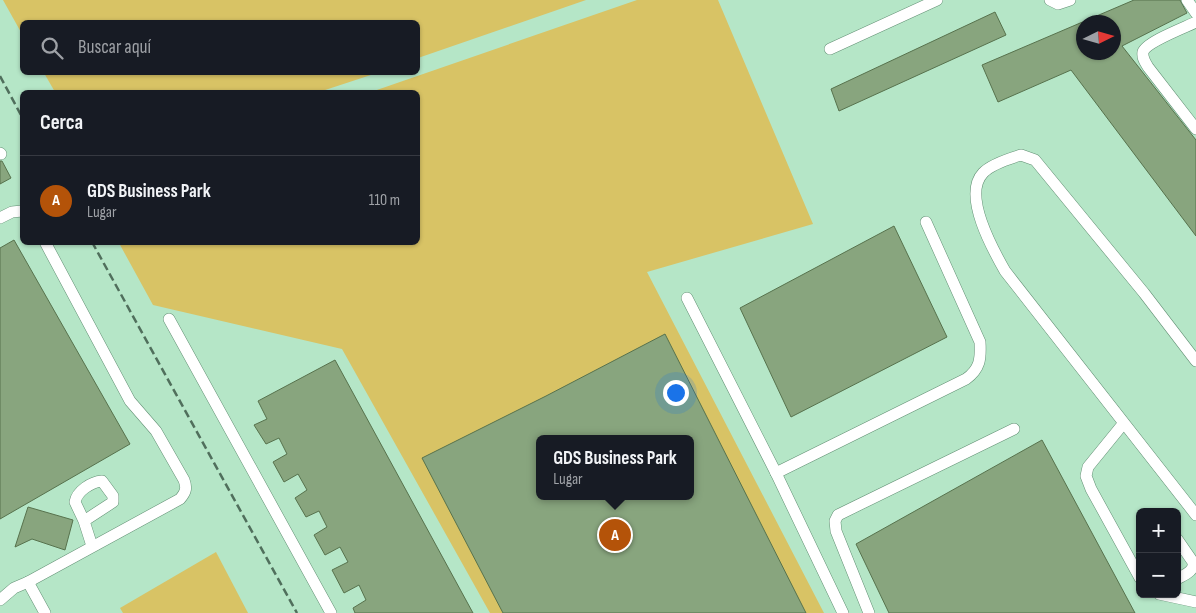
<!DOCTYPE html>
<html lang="es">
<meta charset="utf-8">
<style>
body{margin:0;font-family:"Sofia Sans Condensed",sans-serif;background:#242831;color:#f1f3f6}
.controls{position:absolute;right:15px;bottom:15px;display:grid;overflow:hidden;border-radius:8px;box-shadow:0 1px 4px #0004}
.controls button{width:45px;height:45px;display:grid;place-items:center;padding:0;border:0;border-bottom:1px solid #363941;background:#171b24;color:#f1f3f6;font:25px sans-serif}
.compass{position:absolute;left:1076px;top:15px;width:45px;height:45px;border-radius:50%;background:#171b24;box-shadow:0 1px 4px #0004;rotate:85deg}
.you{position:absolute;left:675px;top:392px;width:18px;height:18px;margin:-12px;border:4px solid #fff;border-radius:50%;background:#1a73e8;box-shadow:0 0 0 8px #1a73e833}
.badge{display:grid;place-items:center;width:32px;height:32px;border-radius:50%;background:#b45309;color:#fff;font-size:16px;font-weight:700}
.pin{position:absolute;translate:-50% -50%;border:2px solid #fff;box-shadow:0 1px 5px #0006}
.popup{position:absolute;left:536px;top:435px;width:158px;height:65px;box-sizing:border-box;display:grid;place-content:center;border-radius:8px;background:#171b24;filter:drop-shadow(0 1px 4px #0005);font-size:16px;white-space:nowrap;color:#9ea1a6}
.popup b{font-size:19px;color:#f1f3f6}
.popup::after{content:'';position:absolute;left:50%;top:100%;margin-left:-10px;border:10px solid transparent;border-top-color:#171b24}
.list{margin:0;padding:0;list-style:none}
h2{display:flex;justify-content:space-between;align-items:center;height:65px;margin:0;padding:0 20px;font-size:21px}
h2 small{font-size:16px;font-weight:400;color:#9ea1a6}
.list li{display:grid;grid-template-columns:32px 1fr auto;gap:15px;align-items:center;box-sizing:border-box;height:90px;padding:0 20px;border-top:1px solid #363941}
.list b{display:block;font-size:19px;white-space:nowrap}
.list p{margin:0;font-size:16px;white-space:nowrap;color:#9ea1a6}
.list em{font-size:16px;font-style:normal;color:#9ea1a6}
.icon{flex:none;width:28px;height:28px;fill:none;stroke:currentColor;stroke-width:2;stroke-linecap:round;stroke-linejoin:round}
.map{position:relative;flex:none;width:1196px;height:613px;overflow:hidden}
.search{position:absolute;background:#171b24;box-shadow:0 1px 4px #0004;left:20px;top:20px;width:400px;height:55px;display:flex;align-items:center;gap:12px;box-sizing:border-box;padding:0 18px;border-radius:8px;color:#9ea1a6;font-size:19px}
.panel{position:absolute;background:#171b24;box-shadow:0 1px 4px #0004;left:20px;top:90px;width:400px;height:155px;border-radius:8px}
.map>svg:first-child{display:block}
.green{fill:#d8c365;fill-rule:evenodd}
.building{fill:#88a57e;stroke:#57724d;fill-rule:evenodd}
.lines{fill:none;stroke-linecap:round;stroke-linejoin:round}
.minor-casing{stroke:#629074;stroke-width:12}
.minor{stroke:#fff;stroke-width:11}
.rail{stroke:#506f5c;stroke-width:2.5;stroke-dasharray:8 4;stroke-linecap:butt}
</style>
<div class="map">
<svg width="1196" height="613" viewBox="0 0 1196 613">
<rect width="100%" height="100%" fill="#b5e6c7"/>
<!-- green -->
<g class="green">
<polygon points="3,0 586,0 418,58 418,22 22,22 22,34"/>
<path d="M637,0H718L813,224L647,272L824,613H490L342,349L153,305L119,243L418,242V92H371ZM540,439H690V496H540Z"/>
<polygon points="44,73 377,73 319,92 55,92"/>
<polygon points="216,552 248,613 123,613 120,608"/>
</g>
<!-- building -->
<g class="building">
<path d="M1134,0H1180L1187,13L1122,46L1196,140V236L1071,70L998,102L982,65ZM1084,22H1114V52H1084Z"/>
<polygon points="995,12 1006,35 839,111 831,89"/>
<polygon points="0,161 2,161 11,178 0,184"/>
<polygon points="894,226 947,337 791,417 740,308"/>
<polygon points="14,240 130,444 0,519 0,248"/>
<path d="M665,334L806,613H503L422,458L546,396ZM540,439H690V496H540Z"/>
<polygon points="335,360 473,613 355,613 353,608 366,600 359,585 344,593 332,570 348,562 340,547 325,555 314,535 327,527 319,511 306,517 295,498 307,490 298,474 284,482 273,462 287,454 279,438 266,444 254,425 267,419 258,401"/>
<polygon points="1042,440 1135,613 889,613 856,544"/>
<polygon points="28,507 73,520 65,550 32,539 15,547"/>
</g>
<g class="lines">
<defs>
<g id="minor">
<polyline points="1050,0 1058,4 1070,0"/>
<polyline points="1187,0 1196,13"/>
<path d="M1196,22C1186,27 1146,42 1143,52C1142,58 1145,62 1148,67L1196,129"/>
<polyline points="830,49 937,0"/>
<polyline points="0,153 1,154"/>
<polyline points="0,218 12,212 22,211"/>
<polyline points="687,298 776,473 843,613"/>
<polyline points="169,319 331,613"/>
<path d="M1196,361L1144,293L1035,160L1021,155C1011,158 990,165 983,173C962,195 993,250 1005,271L1196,515"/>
<polyline points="1123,424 1088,467 1086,476 1091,489 1140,578"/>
<path d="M776,473L966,379C980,369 981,359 980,342L926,222"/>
<path d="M84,521L113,502V496L102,481C91,482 77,491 75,502L84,521L92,546"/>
<path d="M1177,539L1193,562C1195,571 1184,575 1177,579"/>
<polyline points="28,582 45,613"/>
<polyline points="1159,594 1196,602"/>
<path d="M0,600L14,588L28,582L180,499C186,492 187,488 184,480L156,431L130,401L45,242"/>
<polyline points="869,613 836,531 835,521 838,515 1014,429"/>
</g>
</defs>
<!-- minor casing -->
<use href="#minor" class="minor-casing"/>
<!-- minor -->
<use href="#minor" class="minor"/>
<!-- rail -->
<g class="rail">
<polyline points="0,76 22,117"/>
<polyline points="92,242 297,613"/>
</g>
</g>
</svg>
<div class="controls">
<button>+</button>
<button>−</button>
</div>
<svg class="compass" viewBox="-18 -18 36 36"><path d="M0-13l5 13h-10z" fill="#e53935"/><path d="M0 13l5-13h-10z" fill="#9ea1a6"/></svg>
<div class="you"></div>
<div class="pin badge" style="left:615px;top:535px">A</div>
<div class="popup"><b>GDS Business Park</b>Lugar</div>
<div class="search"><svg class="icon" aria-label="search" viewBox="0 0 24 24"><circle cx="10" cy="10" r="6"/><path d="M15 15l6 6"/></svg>Buscar aquí</div>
<section class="panel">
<h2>Cerca<small></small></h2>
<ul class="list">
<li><span class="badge">A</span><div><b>GDS Business Park</b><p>Lugar</p></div><em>110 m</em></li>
</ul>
</section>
</div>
